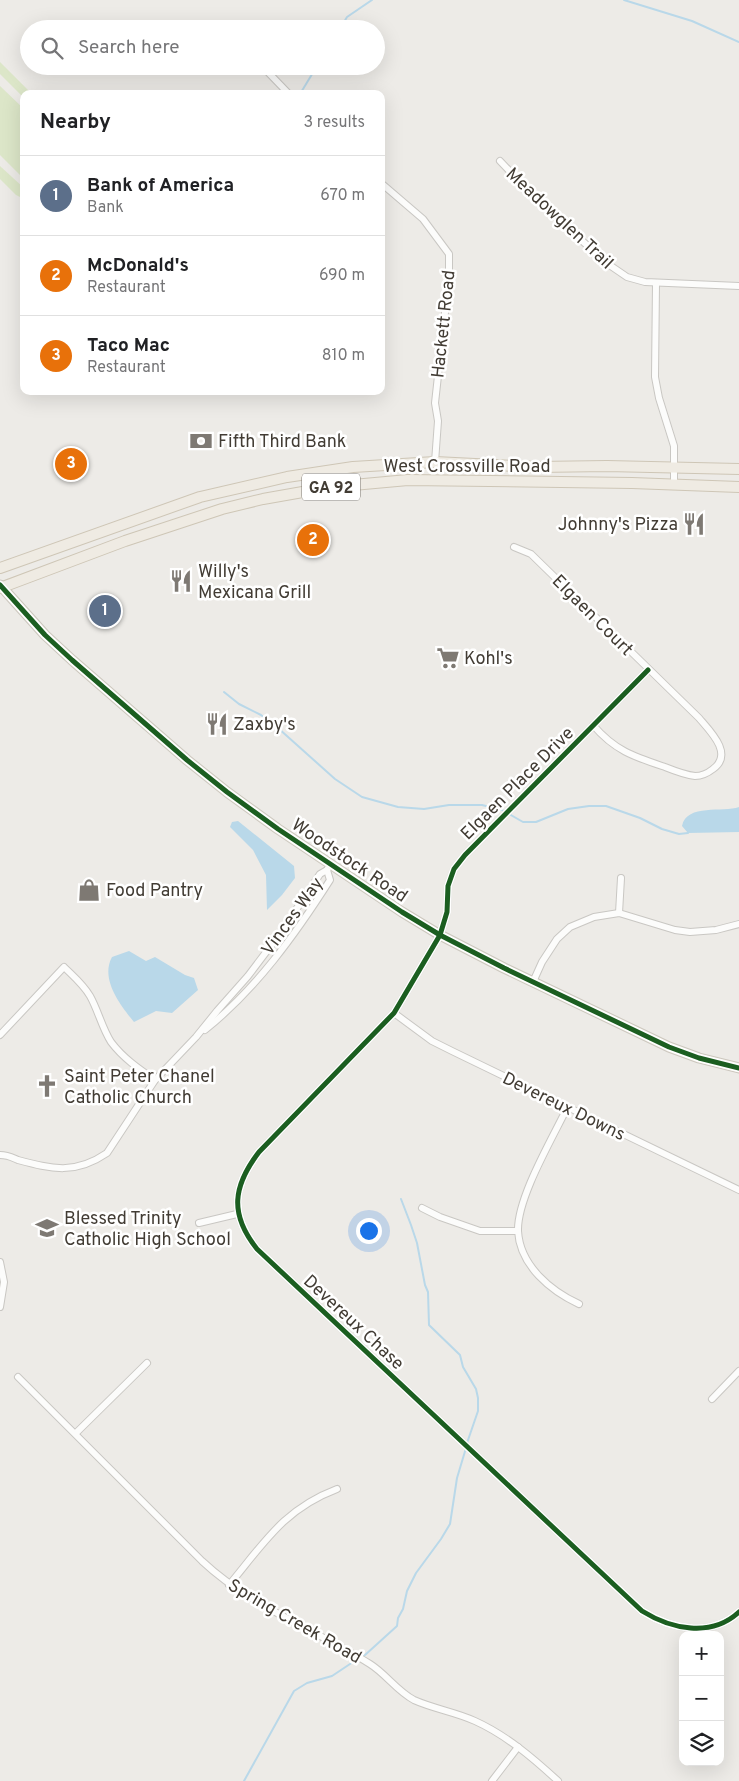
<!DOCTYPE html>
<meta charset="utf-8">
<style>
body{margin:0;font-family:Overpass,sans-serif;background:#f6f6f6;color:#202124}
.controls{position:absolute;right:15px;bottom:15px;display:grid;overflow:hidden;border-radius:10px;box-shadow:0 5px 20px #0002}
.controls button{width:45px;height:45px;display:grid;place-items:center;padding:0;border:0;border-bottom:1px solid #e0e0e0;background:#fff;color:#202124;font:25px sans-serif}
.you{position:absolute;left:368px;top:1230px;width:18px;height:18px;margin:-12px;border:4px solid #fff;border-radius:50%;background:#1a73e8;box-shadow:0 0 0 8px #1a73e833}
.badge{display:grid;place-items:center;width:32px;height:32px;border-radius:50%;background:#db2777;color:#fff;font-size:16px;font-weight:700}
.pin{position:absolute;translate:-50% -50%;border:2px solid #fff;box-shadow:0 1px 5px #0006}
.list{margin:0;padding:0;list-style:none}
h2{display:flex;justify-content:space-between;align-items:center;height:65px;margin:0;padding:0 20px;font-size:21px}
h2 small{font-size:16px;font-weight:400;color:#757577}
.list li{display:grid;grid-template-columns:32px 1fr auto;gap:15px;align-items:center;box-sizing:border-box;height:80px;padding:0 20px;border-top:1px solid #e0e0e0}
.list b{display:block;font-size:19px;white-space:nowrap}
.list p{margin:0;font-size:16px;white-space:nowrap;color:#757577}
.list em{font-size:16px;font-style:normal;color:#757577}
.icon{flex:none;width:28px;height:28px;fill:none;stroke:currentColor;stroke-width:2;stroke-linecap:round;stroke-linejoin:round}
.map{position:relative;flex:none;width:739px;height:1781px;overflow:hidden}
.search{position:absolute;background:#fff;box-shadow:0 5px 20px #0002;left:20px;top:20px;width:365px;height:55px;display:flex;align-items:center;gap:12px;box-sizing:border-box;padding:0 18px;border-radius:28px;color:#757577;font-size:19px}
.panel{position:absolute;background:#fff;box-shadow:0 5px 20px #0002;left:20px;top:90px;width:365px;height:305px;border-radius:10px}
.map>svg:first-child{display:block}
.green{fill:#dce6c8}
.water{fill:#b9d8e9}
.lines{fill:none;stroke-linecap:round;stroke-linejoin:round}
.stream{stroke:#b9d8e9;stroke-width:2}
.street-casing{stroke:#c9c7c3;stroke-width:8}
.secondary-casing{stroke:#ccc7be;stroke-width:11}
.primary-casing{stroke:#cec6b6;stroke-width:12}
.street{stroke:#fcfcfb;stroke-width:6}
.secondary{stroke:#f5f3ed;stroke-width:9}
.primary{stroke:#efebe3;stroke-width:10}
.cycleway-casing{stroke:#fff;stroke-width:8}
.cycleway{stroke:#1b5e20;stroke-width:5}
.labels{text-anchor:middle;stroke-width:5;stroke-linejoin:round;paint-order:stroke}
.shield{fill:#fff;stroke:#7b7671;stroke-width:1}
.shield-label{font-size:16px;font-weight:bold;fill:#423c34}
.street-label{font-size:18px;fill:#423c34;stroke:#fff}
.poi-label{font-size:18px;fill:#423c34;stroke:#fff;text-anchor:start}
</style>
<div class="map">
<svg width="739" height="1781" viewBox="0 0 739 1781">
<rect width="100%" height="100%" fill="#edebe7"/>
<!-- green -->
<g class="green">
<polygon points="0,62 32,94 24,94 24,98 0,74"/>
<polygon points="0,86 24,109 24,179 0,155"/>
<polygon points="0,166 24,188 24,199 16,195 0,179"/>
</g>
<!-- water -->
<g class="water">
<path d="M739,807V832L688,833L682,826C687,803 723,813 739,807Z"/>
<polygon points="238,821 294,866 295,878 282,895 267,910 266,875 253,850 230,827 232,822"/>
<path d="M129,951L146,961L155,957L185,975L194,978L198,990L172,1013L156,1011L134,1022C120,1005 100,979 112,957Z"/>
</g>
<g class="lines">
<!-- stream -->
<g class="stream">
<polyline points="624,0 692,21 739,42"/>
<polyline points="340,29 347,17 372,0"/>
<polyline points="300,94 317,66"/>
<polyline points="224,692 239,704 261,715 278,728 335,779 362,797 398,807 424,809 449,805 482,805 502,810 523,822 536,822 568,809 589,806 606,806 640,818 662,829 679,834 688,833"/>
<polyline points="401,1199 411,1225 417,1243 425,1285 428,1292 429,1325 460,1355 463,1367 476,1389 478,1398 478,1411 467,1443"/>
<polyline points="244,1781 294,1691 307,1683 332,1676 350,1664 365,1655 397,1626 398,1618 403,1609 407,1591 416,1573 441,1539 450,1524 457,1478 466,1448"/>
</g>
<defs>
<g id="street">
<polyline points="262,66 289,94"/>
<polyline points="500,161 541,204 608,264 627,277 645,282 739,286"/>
<polyline points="381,183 423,219 449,254 449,276 435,403 438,421 435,462"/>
<polyline points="656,283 655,377 659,398 674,446 674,485"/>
<path d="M514,547L531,554L699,718C710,731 734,754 713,769C708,773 701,776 695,776C685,775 675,771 665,767C635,757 615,751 593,725"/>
<path d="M648,670L465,855L454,869L448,886L447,912L440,935L394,1013L259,1152C233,1186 229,1214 257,1249L642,1611C671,1629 711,1638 739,1612"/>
<polyline points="619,913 621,878"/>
<polyline points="533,982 542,962 557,939 570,927 594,917 619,913 675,930 690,932 716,930 739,924"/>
<polyline points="394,1013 432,1041 452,1051 739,1190"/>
<path d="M205,1030C256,989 295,935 330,880L327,870"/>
<path d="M0,1035L64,967C73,976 83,984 90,996C98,1010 102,1028 111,1042C123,1058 139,1069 155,1080"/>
<path d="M567,1108C552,1139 517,1198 518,1231C520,1266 551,1291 579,1304"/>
<path d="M0,1155C8,1155 11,1157 18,1160C52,1169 75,1175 107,1153L155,1080L196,1037L217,1011L248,976L279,935L320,874L327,870L330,865"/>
<polyline points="422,1208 440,1217 480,1231 518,1231"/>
<polyline points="199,1223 237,1214"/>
<polyline points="0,1262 4,1282 0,1307"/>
<path d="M18,1377L202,1561C251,1607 314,1629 370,1664C386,1674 397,1691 414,1700C434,1709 456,1712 475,1721C506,1735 533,1758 558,1781"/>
<polyline points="712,1399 739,1371"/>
<polyline points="76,1433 147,1363"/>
<path d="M229,1585C264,1543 284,1509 337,1489"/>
<polyline points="492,1781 518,1747"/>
</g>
<polyline id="secondary" points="0,585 45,635 72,660 187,760 227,792 278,829 402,912 440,935 504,968 669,1047 699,1058 739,1068"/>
<g id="primary">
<polyline points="0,568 200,497 287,477 353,467 435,462 537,467 607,466 739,469"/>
<polyline points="0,588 125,541 222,509 263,499 331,487 408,480 632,483 739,487"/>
</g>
</defs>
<!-- street casing -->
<use href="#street" class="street-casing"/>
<!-- secondary casing -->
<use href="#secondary" class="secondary-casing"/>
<!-- primary casing -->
<use href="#primary" class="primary-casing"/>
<!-- street -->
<use href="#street" class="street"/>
<!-- secondary -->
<use href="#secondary" class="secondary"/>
<!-- primary -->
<use href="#primary" class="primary"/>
<defs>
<g id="cycleway">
<polyline points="0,585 45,635 72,660 187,760 227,792 278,829 402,912 440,935 504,968 669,1047 699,1058 739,1068"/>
<path d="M648,670L465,855L454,869L448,886L447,912L440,935L394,1013L259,1152C233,1186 229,1214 257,1249L642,1611C671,1629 711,1638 739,1612"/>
</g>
</defs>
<!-- cycleway casing -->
<use href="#cycleway" class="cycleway-casing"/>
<!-- cycleway -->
<use href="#cycleway" class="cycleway"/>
</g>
<!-- icons -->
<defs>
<symbol id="bank-bare" viewBox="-9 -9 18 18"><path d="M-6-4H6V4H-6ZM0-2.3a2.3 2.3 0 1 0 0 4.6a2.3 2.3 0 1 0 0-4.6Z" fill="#7e7973" stroke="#fff" stroke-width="2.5" paint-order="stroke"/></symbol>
<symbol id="restaurant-bare" viewBox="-9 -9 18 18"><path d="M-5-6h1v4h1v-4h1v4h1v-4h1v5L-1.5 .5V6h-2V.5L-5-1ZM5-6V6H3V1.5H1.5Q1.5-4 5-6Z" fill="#7e7973" stroke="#fff" stroke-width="2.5" paint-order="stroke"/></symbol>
<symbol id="supermarket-bare" viewBox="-9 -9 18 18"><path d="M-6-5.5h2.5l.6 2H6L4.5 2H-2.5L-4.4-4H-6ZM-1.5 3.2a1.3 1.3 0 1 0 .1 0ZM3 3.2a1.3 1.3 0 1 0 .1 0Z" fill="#7e7973" stroke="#fff" stroke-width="2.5" paint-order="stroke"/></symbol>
<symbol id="shop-bare" viewBox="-9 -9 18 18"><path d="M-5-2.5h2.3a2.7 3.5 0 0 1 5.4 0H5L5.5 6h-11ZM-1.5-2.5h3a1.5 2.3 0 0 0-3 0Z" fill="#7e7973" stroke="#fff" stroke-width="2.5" paint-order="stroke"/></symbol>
<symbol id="church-bare" viewBox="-9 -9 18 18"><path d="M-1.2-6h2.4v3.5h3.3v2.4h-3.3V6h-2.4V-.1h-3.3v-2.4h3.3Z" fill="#7e7973" stroke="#fff" stroke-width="2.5" paint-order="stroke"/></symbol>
<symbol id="school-bare" viewBox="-9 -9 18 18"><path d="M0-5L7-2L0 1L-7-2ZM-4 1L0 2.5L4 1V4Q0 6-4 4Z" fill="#7e7973" stroke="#fff" stroke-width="2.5" paint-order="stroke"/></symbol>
</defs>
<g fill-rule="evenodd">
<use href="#bank-bare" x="185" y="425" width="32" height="32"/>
<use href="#restaurant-bare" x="678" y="508" width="32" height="32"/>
<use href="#restaurant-bare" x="165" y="565" width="32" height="32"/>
<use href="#supermarket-bare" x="432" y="642" width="32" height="32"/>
<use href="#restaurant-bare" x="201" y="708" width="32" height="32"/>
<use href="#shop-bare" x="73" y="874" width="32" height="32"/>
<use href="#church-bare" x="31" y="1070" width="32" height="32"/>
<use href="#school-bare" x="31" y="1212" width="32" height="32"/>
</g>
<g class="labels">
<!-- shield labels -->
<rect class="shield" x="302" y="473.5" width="58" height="27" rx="4"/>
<g class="shield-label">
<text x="331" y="493">GA 92</text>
</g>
<!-- street labels -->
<g class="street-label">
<text transform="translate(560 218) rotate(43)" y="6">Meadowglen Trail</text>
<text transform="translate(443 324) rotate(-84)" y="6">Hackett Road</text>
<text x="467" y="472">West Crossville Road</text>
<text transform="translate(593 615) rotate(45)" y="6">Elgaen Court</text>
<text transform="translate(517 783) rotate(-45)" y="6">Elgaen Place Drive</text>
<text transform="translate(350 860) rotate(34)" y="6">Woodstock Road</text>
<text transform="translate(292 916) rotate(-54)" y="6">Vinces Way</text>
<text transform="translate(564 1106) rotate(26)" y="6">Devereux Downs</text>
<text transform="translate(354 1322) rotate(43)" y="6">Devereux Chase</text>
<text transform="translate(295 1621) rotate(30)" y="6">Spring Creek Road</text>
</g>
<!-- poi labels -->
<g class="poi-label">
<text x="218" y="447">Fifth Third Bank</text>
<text x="678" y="530" text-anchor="end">Johnny's Pizza</text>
<text x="198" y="577">Willy's<tspan x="198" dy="21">Mexicana Grill</tspan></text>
<text x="464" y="664">Kohl's</text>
<text x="233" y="730">Zaxby's</text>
<text x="106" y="896">Food Pantry</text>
<text x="64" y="1082">Saint Peter Chanel<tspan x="64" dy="21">Catholic Church</tspan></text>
<text x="64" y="1224">Blessed Trinity<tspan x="64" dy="21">Catholic High School</tspan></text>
</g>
</g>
</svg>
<div class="controls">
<button>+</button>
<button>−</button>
<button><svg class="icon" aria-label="layers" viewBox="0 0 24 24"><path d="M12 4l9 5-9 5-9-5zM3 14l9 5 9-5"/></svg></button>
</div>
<div class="you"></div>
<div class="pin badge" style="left:105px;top:611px;background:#5c6f8a">1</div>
<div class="pin badge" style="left:313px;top:540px;background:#e8710a">2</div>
<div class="pin badge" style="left:71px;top:464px;background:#e8710a">3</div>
<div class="search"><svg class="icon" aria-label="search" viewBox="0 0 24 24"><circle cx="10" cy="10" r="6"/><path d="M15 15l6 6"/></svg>Search here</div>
<section class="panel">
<h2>Nearby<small>3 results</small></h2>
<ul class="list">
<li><span class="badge" style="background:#5c6f8a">1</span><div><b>Bank of America</b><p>Bank</p></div><em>670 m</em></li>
<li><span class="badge" style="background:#e8710a">2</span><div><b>McDonald's</b><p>Restaurant</p></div><em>690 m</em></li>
<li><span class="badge" style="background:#e8710a">3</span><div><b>Taco Mac</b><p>Restaurant</p></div><em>810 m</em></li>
</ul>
</section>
</div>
